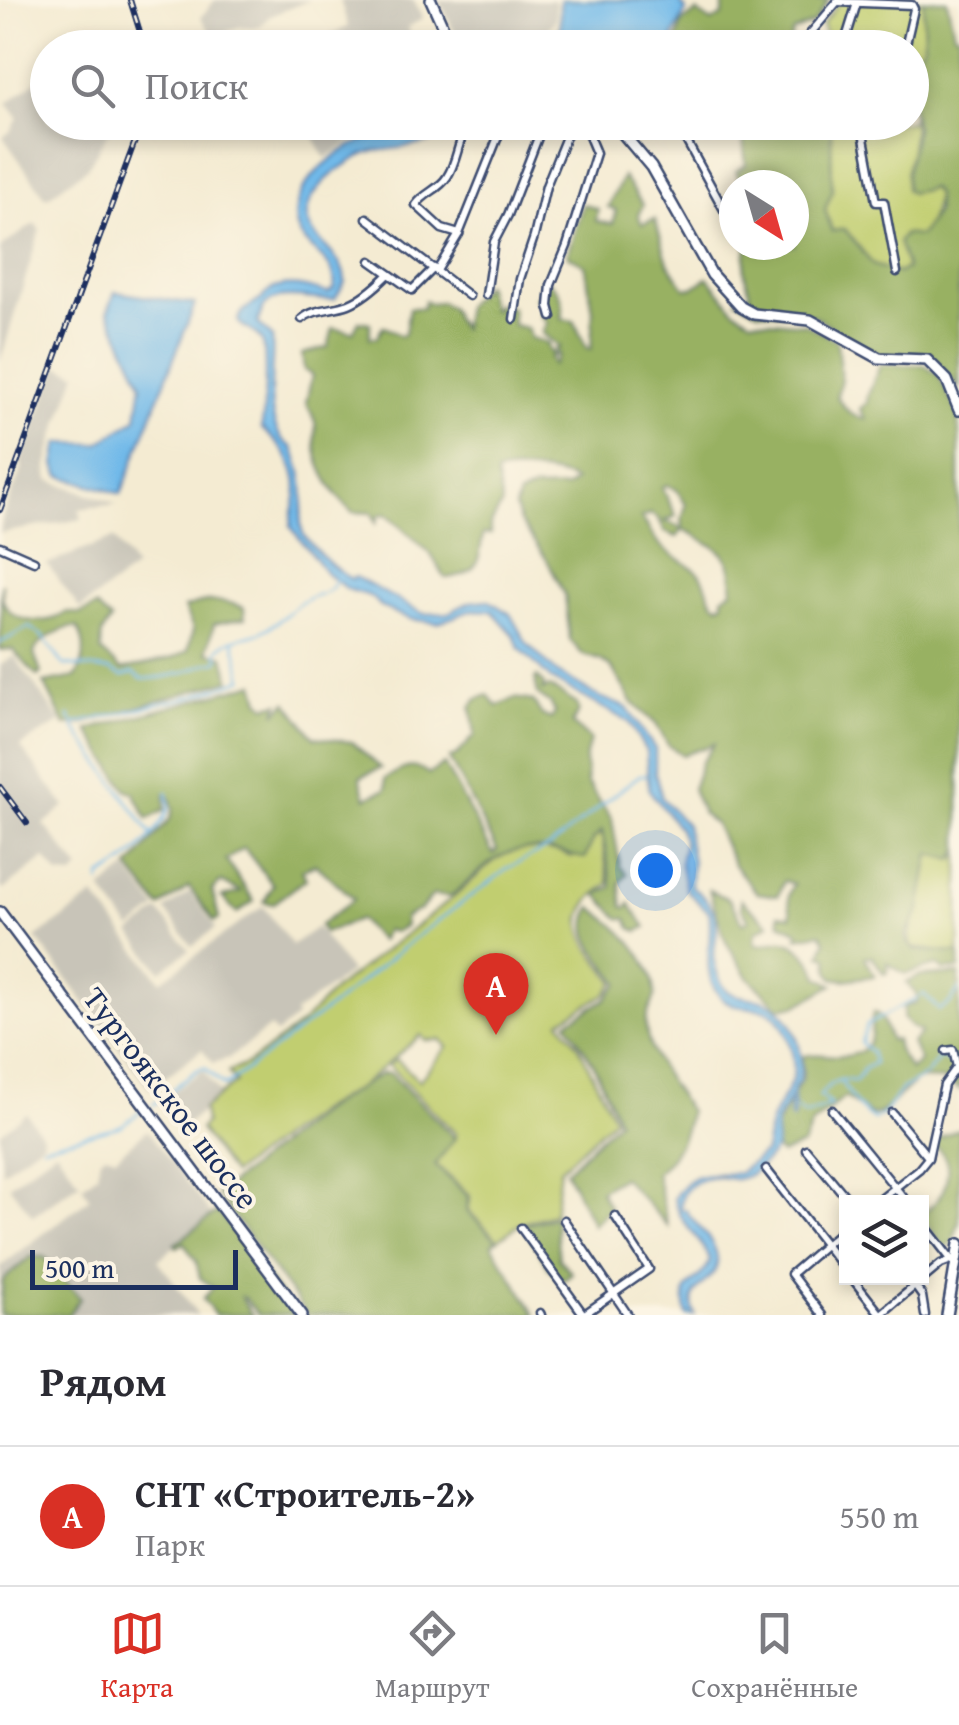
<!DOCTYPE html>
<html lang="ru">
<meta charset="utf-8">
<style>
body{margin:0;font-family:"Gentium Book Plus",serif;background:#f2f2f3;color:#2b2b33}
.controls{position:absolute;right:30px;bottom:30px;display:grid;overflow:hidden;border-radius:0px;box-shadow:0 5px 15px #0003}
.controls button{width:90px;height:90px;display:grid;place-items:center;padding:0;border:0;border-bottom:2px solid #e1e1e2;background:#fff;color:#2b2b33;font:50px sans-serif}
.compass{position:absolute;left:719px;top:170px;width:90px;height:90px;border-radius:50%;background:#fff;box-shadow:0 5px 15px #0003;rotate:143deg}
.scale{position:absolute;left:30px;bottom:25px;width:208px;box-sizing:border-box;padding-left:10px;border:5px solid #1b2f5e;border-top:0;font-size:28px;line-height:35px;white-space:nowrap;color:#1b2f5e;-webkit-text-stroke:8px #fcf5e5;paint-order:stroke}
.you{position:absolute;left:655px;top:870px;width:35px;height:35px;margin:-25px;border:8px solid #fff;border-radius:50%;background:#1a73e8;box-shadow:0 0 0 15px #1a73e833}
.badge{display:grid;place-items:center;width:65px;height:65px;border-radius:50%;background:#d93025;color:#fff;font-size:32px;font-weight:700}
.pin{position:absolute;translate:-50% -82px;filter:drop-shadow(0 2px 5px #0008)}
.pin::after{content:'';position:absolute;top:52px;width:35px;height:30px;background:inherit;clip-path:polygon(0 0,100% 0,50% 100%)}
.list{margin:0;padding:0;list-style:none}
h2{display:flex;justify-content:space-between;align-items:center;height:130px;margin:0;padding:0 40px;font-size:42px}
h2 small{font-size:32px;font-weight:400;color:#7c7c81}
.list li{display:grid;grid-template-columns:65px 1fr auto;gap:30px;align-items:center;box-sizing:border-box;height:140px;padding:0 40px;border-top:2px solid #e1e1e2}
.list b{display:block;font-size:38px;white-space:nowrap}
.list p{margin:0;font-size:32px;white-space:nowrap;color:#7c7c81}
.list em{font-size:32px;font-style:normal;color:#7c7c81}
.icon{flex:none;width:55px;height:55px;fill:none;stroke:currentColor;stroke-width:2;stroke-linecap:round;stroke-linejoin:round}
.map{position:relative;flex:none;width:959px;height:1315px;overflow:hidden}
.search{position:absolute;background:#fff;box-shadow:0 5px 15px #0003;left:30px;right:30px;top:30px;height:110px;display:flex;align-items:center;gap:25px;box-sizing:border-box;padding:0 35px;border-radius:55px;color:#7c7c81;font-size:38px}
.sheet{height:270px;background:#fff}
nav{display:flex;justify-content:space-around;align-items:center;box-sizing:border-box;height:140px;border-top:2px solid #e1e1e2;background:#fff;font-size:28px;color:#7c7c81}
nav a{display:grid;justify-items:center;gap:5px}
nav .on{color:#d93025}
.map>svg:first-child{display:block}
.industrial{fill:#c8c4b8}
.green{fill:#c1ce70;stroke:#6e7e67;stroke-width:2.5}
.forest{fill:#98b162;stroke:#5a7060;stroke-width:2.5;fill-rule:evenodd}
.water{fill:#71b9e9;stroke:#4674a4;stroke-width:2.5}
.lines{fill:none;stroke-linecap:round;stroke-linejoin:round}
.stream{stroke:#71b9e9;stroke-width:2.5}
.minor-casing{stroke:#3c4b6f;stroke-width:11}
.major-casing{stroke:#3c4b6f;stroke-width:14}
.minor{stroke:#fff;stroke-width:6}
.major{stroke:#fff;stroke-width:9}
.rail-casing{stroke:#1b2f5e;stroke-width:6}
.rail{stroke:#fcf5e5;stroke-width:2.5;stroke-dasharray:8;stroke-linecap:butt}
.labels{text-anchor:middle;stroke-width:8;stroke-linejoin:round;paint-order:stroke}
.street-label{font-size:32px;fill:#1b2f5e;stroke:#fcf5e5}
</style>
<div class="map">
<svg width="959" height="1315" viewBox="0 0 959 1315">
<rect width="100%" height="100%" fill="#fcf5e5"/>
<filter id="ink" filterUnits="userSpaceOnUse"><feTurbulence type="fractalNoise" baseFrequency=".01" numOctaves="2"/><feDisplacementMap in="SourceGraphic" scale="20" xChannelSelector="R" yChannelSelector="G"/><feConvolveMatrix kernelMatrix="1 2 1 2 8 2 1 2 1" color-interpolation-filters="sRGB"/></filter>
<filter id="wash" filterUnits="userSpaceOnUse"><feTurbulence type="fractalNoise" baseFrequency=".0048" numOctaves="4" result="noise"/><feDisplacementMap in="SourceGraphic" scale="40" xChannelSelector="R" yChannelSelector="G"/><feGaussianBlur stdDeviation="2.25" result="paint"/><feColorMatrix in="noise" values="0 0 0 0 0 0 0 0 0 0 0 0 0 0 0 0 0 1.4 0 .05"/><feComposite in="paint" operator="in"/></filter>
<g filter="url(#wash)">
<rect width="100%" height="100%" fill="#f4ebd2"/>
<!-- industrial -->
<g class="industrial">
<polygon points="215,0 310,0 270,16 259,27 238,27 214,38 201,17"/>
<polygon points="340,0 414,0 423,19 407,27 412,36 383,45 378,40 368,44 331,40 329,35 348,27"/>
<polygon points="439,0 555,0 556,19 532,47 479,47 457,37"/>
<polygon points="47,73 48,122 114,123 87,168 46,198 3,137 11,131 18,118 7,103"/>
<polygon points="306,123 375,123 377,126 325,158"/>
<polygon points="35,223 40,230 0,362 0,248"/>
<polygon points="58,366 77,373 53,441 47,467 49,480 117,504 79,509 82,519 0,533 3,515 23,467 20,464"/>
<polygon points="114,538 135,568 80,609 47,564"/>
<polygon points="14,656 61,722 20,746 65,806 44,824 80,870 73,876 58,875 45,858 3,890 0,886 0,665"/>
<polygon points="127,869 157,909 131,929 101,889"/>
<polygon points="190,892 216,928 192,946 165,910"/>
<polygon points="94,896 161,981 263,906 292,945 317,927 350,972 295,1013 296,1018 276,1034 270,1027 229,1058 213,1063 202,1049 150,1089 36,938"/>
<polygon points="159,911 189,950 161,971 131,933"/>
<polygon points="203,1070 221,1096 179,1130 159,1102"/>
<polygon points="26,1113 43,1136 42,1142 2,1172 0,1133"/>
<polygon points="147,1130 212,1216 158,1260 198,1315 0,1315 0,1267 90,1198 82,1186 97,1174 100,1158 105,1154 116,1157"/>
<polygon points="56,1150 80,1182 33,1216 9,1185"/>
</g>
<!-- green -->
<g class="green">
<polygon points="841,0 923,0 924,44 912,60 912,48 830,47 822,25"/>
<path d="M912,108C918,138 903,164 911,193L931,188L936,194C935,218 917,244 907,269L898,273L873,265L845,229L832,232L825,209L832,192L829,126L831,123L912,122Z"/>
<path d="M601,832L609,884C558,917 586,945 615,982L607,993L560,1021L578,1045L614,1118L560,1169L554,1214L520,1224L498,1240L467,1210L470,1196L435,1164L456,1134L388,1065L396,1059L419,1081L447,1047L441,1040H425L421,1035L360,1087L320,1110L232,1174L200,1129L205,1123L203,1109L236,1082L228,1072L249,1063L300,1025L335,989L455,896L498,857L512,849L524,848L555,850L571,857Z"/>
<polygon points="959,850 959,954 913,948 909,939 930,854 954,859"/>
</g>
<!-- forest -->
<g class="forest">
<polygon points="714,0 829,0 814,23 793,32 788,47 674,47 682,23 697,12 712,22 723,15 723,2"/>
<polygon points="923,0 947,0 954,33 959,35 959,388 930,354 878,355 814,316 758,311 737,300 750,294 744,271 747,245 794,245 794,185 742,185 736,171 746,165 741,123 831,123 832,192 825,209 832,231 845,229 873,265 898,273 907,269 898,242 904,234 920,236 936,212 936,194 931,188 911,193 906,190 906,173 916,128 912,108 912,60 924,44"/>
<path d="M623,177L643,205L638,215L642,224L655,219L668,263L685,288H693L708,277L734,309L750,319L805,324L837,341L841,379L837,396C841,406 854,419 866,419L860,409L868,402L867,397L880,365H924L938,375L957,412L959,436V850L954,859L930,854L920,909L906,936L907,942L915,950L959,953V969L945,970L937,965L905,974L887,963L888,972L884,974L872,956L865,957L875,976L844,980L833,978L829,971L828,957L821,955L826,941L821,933L797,937L799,932L780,923L779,914L791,916C790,903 785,896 794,884L784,881L778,896L757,893L734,865L715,824L702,813L692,789L701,763L714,744L683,755L668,745L656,724L632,702L612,668L601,660L583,655L570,640L565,595L547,560L520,522L515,508L519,495L533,489L567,488L575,481C558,472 513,467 496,474L502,504L491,524V534H483C478,565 478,575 445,578L430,553L387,514L379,515L376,523L372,513L352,512C336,497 319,472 316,449C312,423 322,431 306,403L312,375L304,370L302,354L328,347L333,328L353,332L359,321L370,323V338L377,337L383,326L401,336L405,333L409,308H423L424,301L431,304L440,302L450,308L461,329L465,306L485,284L492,311L497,304L512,308L513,325L527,328L531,338L548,343L549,350L555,355L550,357L553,365L559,355L555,349L560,347L542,333L547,322L541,317L544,304L536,299L544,282L547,281C562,290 565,303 562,319L574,321L587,349H591L593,311L585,265L567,255L583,204L598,209L596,221L613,224L616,210L608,207ZM667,485L677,490L686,505L682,519L683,530C693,532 698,538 706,542C728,552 734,566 732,590L723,597V603L717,605C705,596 709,581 698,572C686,562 670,556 659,544C652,537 649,526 641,518L651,514L659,519L665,532L677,537L682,531L678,526L665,521L676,516L662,487Z"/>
<path d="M2,583C2,589 2,594 3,600C11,625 49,626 67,612L80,614L96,607L111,620L102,633L101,651L122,670L173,658L188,651L193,629L184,608C207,600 222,598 244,608L245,618L214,624L207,652L224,656L230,680L81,724L65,725L44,683L76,677C86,660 87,644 77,627C63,627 36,641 34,654L41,673L37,676L12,649L0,650Z"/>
<path d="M537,677L544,684L543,690L550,687L577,704L579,711L572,724L590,739L585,760L587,783L612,819L620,866L627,874L620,883L623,906L626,908L630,904L646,927L638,931L631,928L627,919L619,918L597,894L612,887L602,831L593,840L585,858C573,857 565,852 554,851C501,842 488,866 450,897L433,895L421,909L404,918L405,926L394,932L386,930L380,941L359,919L324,933L320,925L354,899L315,864L302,870L306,879L273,904L264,902L273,885L244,848L226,860L254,901L237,913L222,897L241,892L221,882L212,890L219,919L214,921L189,887L160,907L129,868L170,819L173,809L169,796L165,794V810L148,819L134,793L126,789L88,730L255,683L260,700L266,706L279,703L276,713L287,702L314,737L352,742L381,768L360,777L366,798L386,789L385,779C401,769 412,761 429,774L444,764L493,854L497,850L449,758L456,756L475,735L471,707L477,699L488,695L497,706L515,698L533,701L542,715L551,719L555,713L551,704L538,695L535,679Z"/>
<path d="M709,890L729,899L743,923L749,920L741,907V899L769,924L756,932L755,944C766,946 768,942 779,941C796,939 814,962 819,977L833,985L797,1005L780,1008L748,977L726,942Z"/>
<path d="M592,907C619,927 651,955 655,992C656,1002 646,1011 646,1021C644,1049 673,1089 689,1111C686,1135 675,1157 656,1173L668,1226L622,1177L600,1191L610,1208L593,1225L566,1171L618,1120L593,1063L567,1022L606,999L619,983C603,958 574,936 592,907Z"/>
<path d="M959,974V1090L943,1080L918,1079L882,1112L872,1116L845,1097L812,1124L803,1145L781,1154L776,1150L775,1129L803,1076L802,1057C821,1048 854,1068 869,1042C875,1032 868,1023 874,1012L881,1016L890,1040H896L898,1050L910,1070L920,1061L912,1043L921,1032L911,1027L903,1018L904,1007L917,1002V995L906,983L920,976Z"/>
<polygon points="383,1073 391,1074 455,1138 435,1165 468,1196 467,1211 497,1240 492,1245 536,1315 307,1315 217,1194 326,1108"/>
<path d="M959,1129V1223L952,1244L943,1247L922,1218C926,1208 932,1207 938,1199C949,1183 953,1158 935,1147L936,1140Z"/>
<polygon points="218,1211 296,1315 258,1315 245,1298 241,1297 252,1315 215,1315 203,1299 213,1287 200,1278 196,1261 184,1243 177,1247 175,1244"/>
<polygon points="555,1217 559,1259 572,1273 563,1280 549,1268 523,1225"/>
<polygon points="30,1257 44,1257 80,1298 68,1315 0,1315 3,1280"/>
</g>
<!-- water -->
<g class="water">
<polygon points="560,0 679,0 686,11 673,36 672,47 555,47 560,27"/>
<path d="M424,122L462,123C442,146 404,147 375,151C359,154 328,175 318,189C282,235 345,244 345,282L335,299C311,304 265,280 258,323L272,337C275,367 260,431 292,447C301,466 305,482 303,503C302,510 300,520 301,527C303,541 339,574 352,579L355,577L424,614L448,613L470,602L488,600L510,614L527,644L556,672L595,695L627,708L655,749V772L662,798L686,825L692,862L691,886C741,925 699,942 721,982C730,999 745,996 761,1000C791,1008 805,1047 800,1076C798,1090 798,1076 794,1090C791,1098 796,1109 793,1119L790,1117V1098L776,1122V1148C767,1161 754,1176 737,1179C731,1180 726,1177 720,1177C700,1176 678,1188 681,1209L686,1210C694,1225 715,1238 717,1258C720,1284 682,1283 695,1315H687C677,1276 699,1288 710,1261C702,1237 677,1222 674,1198C693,1166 711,1176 739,1173L765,1152C768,1142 767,1131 771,1121C776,1106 787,1094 792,1080C799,1063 785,1017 768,1011C751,1005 730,1011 719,995C699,970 714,939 709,912L686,890L680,862L684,843L679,828L649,790L646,751L629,722L551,679L519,648L514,635L492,611L472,610L438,623L410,619L383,608L370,596L347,589L327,574L291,527C291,513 297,501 297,488C297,463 279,443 261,428C265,416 267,351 262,341C257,331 244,330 238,321C243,307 249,308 260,300C265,297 267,292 272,289C290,281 310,288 328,293L334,288C340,252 289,251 296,209C301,176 343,146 373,137C391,131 408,133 424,122Z"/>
<polygon points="115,292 195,304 121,494 60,476 55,465 59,443 98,444 137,418 142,383 108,311"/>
</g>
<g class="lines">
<!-- stream -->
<g class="stream">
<polyline points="325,593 332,588 336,579"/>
<path d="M0,643L29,627L41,635L64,665L110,670L122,676L134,673L142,679C157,678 171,677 185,672C196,668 206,662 217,662L220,658L216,653C224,638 244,638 258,633C281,625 296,599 321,594"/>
<polyline points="69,716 74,724 194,696 243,679 234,641"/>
<polyline points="74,727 152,835"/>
<path d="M100,882L101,877C127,863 159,836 169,807L167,792"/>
<path d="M841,1082C854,1099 855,1107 874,1120L884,1113L901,1090L926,1075L940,1057L953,1064"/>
<polyline points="153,1105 197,1070 205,1068 223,1085 228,1084 334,1004 416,937 510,867 551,846 628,784 640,775 646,775"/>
<path d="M797,1109L805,1115L831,1105L820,1096C829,1083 839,1076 855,1082L864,1069L874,1063L871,1052L861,1043L867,1025L924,994L939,1010L951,1002L959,989"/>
<polyline points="43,1146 121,1126 143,1110"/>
</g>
</g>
</g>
<g filter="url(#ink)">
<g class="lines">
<defs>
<g id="minor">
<polyline points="837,2 912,5 914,9 905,48"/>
<polyline points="844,45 883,48"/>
<polyline points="798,48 838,1"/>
<polyline points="843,48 857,3"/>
<polyline points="627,122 639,127 658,122"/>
<polyline points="676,122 734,228"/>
<polyline points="861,122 876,202 884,202 897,272"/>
<polyline points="678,125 690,132 727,122"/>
<polyline points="367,218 469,296"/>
<path d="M459,234L442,229L416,205C425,192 439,190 447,177C459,159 457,137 471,122"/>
<polyline points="371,261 412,290 434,268"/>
<polyline points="438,269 459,234 504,122"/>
<polyline points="486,295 494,242 508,215 544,122"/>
<polyline points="552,317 549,306 551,285 567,246 596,153 583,122"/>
<path d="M302,319C315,308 333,310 349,304C364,298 377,286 388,275"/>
<polyline points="514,319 520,279 534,237 546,186 572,122"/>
<polyline points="0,546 34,561"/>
<polyline points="832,1110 907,1202"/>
<polyline points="892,1113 928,1157"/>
<polyline points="806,1149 850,1202"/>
<polyline points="766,1169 846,1271"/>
<polyline points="877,1202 919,1169 928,1158 944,1085 957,1067 953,1050 946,1051"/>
<polyline points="564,1220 628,1315"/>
<polyline points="922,1222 950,1258"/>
<polyline points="521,1228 584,1315"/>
<polyline points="852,1278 881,1315"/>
<polyline points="909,1278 922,1296 925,1315"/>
<polyline points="540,1313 541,1315"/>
<polyline points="583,1315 649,1269 615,1216"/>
<polyline points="822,1315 791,1274 846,1227"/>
<polyline points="880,1315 941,1264 954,1259"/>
</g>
<g id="major">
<polyline points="431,0 448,38 458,48"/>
<polyline points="613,122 651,167 712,275 741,307 754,314 810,320 879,358 927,360 947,380 959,410"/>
<polyline points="0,912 302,1315"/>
<polyline points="947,1315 959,1244"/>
</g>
</defs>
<!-- minor casing -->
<use href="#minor" class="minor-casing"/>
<!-- major casing -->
<use href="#major" class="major-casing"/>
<!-- minor -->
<use href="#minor" class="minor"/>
<!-- major -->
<use href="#major" class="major"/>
<defs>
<g id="rail">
<polyline points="130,0 145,48"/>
<polyline points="0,510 142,122"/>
<polyline points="0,787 27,823"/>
</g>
</defs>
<!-- rail casing -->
<use href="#rail" class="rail-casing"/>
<!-- rail -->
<use href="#rail" class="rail"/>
</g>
</g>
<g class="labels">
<!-- street labels -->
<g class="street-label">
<text transform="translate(171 1098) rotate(53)" y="11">Тургоякское шоссе</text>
</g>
</g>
</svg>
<div class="controls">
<button><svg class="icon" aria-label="layers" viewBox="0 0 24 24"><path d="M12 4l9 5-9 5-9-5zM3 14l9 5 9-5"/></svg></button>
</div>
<svg class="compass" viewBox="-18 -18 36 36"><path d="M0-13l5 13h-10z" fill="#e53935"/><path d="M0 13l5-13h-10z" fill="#7c7c81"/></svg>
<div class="scale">500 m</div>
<div class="you"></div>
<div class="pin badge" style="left:496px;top:1035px">A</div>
<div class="search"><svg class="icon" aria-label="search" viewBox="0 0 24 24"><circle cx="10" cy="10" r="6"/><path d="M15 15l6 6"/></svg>Поиск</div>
</div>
<section class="sheet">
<h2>Рядом<small></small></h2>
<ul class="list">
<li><span class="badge">A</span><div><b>СНТ «Строитель-2»</b><p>Парк</p></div><em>550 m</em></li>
</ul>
</section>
<nav>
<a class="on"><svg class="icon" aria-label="map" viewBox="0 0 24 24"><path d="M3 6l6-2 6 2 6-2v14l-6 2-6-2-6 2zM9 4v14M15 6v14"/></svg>Карта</a>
<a><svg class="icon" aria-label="directions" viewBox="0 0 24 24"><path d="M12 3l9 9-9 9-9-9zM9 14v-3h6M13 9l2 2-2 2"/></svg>Маршрут</a>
<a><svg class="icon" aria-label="saved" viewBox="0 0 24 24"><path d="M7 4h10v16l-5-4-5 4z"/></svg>Сохранённые</a>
</nav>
